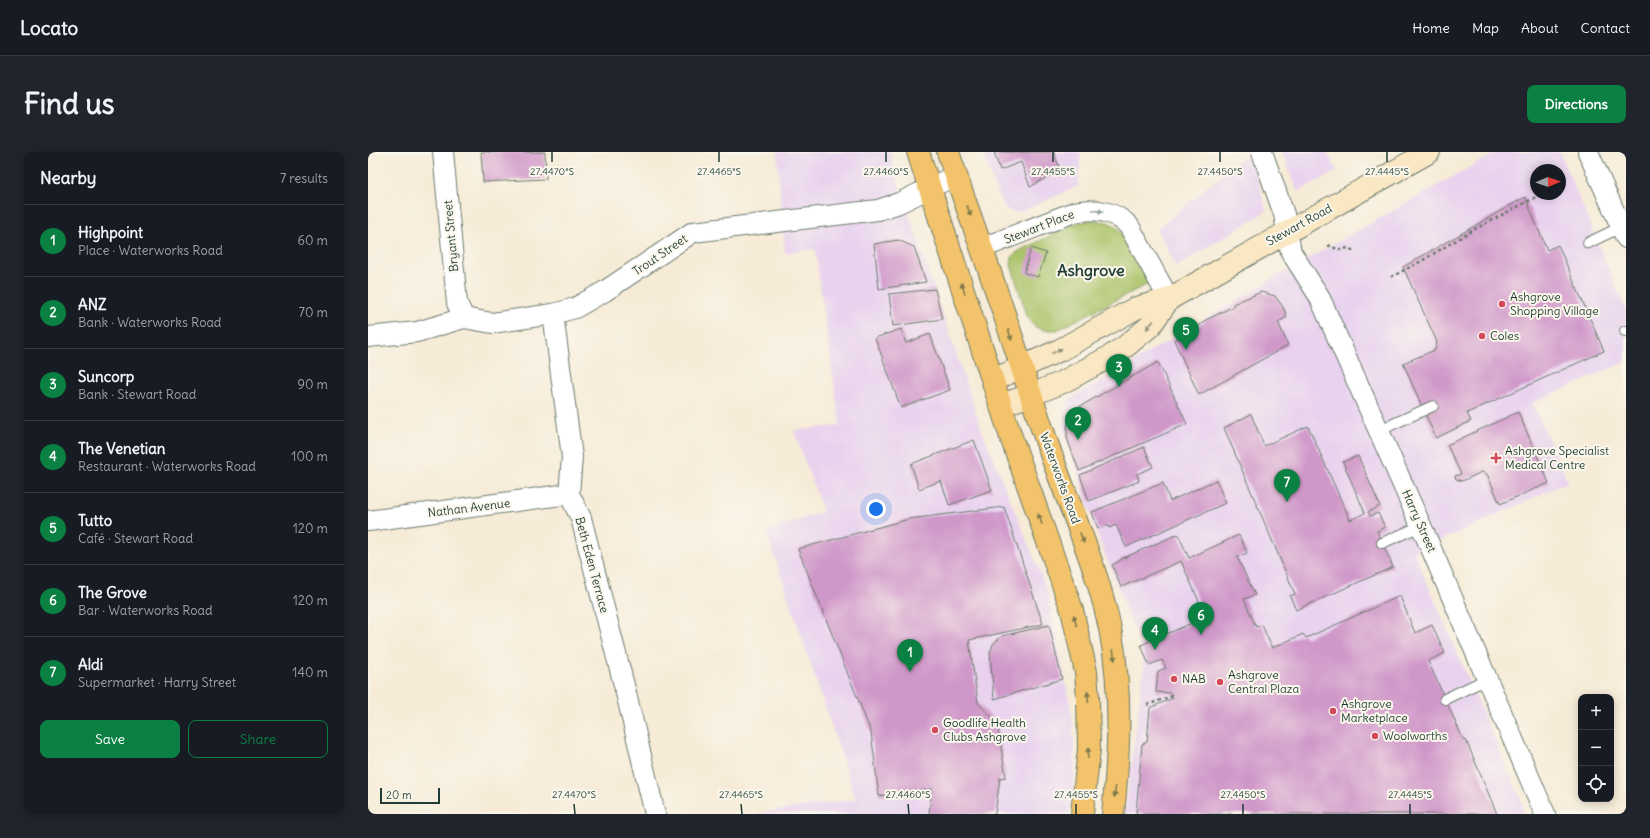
<!DOCTYPE html>
<meta charset="utf-8">
<style>
body{margin:0;font-family:Delius,sans-serif;background:#20242c;color:#f1f3f6}
.controls{position:absolute;right:12px;bottom:12px;display:grid;overflow:hidden;border-radius:8px;box-shadow:0 2px 10px #0003}
.controls button{width:36px;height:36px;display:grid;place-items:center;padding:0;border:0;border-bottom:1px solid #363941;background:#171b24;color:#f1f3f6;font:20px sans-serif}
.compass{position:absolute;left:1162px;top:12px;width:36px;height:36px;border-radius:50%;background:#171b24;box-shadow:0 2px 10px #0003;rotate:88deg}
.scale{position:absolute;left:12px;bottom:10px;width:60px;box-sizing:border-box;padding-left:4px;border:2px solid #1f3d34;border-top:0;font-size:11px;line-height:14px;white-space:nowrap;color:#1f3d34;-webkit-text-stroke:3px #fbf7ec;paint-order:stroke}
.you{position:absolute;left:508px;top:357px;width:14px;height:14px;margin:-10px;border:3px solid #fff;border-radius:50%;background:#1a73e8;box-shadow:0 0 0 6px #1a73e833}
.badge{display:grid;place-items:center;width:26px;height:26px;border-radius:50%;background:#0b8043;color:#fff;font-size:13px;font-weight:700}
.pin{position:absolute;translate:-50% -33px;filter:drop-shadow(0 1px 2px #0008)}
.pin::after{content:'';position:absolute;top:21px;width:14px;height:12px;background:inherit;clip-path:polygon(0 0,100% 0,50% 100%)}
.list{margin:0;padding:0;list-style:none}
h2{display:flex;justify-content:space-between;align-items:center;height:52px;margin:0;padding:0 16px;font-size:17px}
h2 small{font-size:13px;font-weight:400;color:#9ea1a6}
.list li{display:grid;grid-template-columns:26px 1fr auto;gap:12px;align-items:center;box-sizing:border-box;height:72px;padding:0 16px;border-top:1px solid #363941}
.list b{display:block;font-size:15px;white-space:nowrap}
.list p{margin:0;font-size:13px;white-space:nowrap;color:#9ea1a6}
.list em{font-size:13px;font-style:normal;color:#9ea1a6}
.actions{display:flex;gap:8px;padding:12px 16px}
.actions a{flex:1;padding:9px 0;border:1px solid #0b8043;border-radius:8px;text-align:center;font-size:14px;color:#0b8043}
.actions .main{background:#0b8043;color:#fff}
.icon{flex:none;width:22px;height:22px;fill:none;stroke:currentColor;stroke-width:2;stroke-linecap:round;stroke-linejoin:round}
.map{position:relative;flex:none;width:1258px;height:662px;overflow:hidden;border-radius:8px}
header{display:flex;align-items:center;gap:24px;box-sizing:border-box;height:56px;padding:0 20px;background:#171b24;border-bottom:1px solid #363941}
header strong{font-size:19px}
nav{display:flex;gap:22px;margin-inline-start:auto;font-size:14px}
.intro{display:flex;align-items:center;justify-content:space-between;box-sizing:border-box;height:96px;padding:0 24px}
h1{margin:0;font-size:28px}
.button{padding:10px 18px;border-radius:8px;background:#0b8043;color:#fff;font-size:14px;font-weight:700}
main{display:flex;gap:24px;padding:0 24px}
aside{flex:1;background:#171b24;border-radius:8px;box-shadow:0 2px 10px #0003}
.map>svg:first-child{display:block}
.built{fill:#e8d2ee;fill-rule:evenodd}
.green{fill:#aac267;stroke:#64804e}
.building{fill:#d098c9}
.lines{fill:none;stroke-linecap:round;stroke-linejoin:round}
.service-casing{stroke:#6a7a6d;stroke-width:12}
.minor-casing{stroke:#6a7a6d;stroke-width:22}
.secondary-casing{stroke:#6a7a6d;stroke-width:24}
.primary-casing{stroke:#6a7a6d;stroke-width:24}
.path{stroke:#6a7a6d;stroke-width:2.5;stroke-dasharray:3 3;stroke-linecap:butt}
.service{stroke:#fff;stroke-width:10}
.minor{stroke:#fff;stroke-width:20}
.secondary{stroke:#fae7c3;stroke-width:22}
.primary{stroke:#f2c36a;stroke-width:22}
.oneway{fill:#7e794c}
.oneway2{fill:#8f9e9a}
.oneway3{fill:#8c927c}
.ticks{fill:none;stroke:#1f3d34;stroke-width:1.5}
.poi-dot{fill:#d1495b;stroke:#fbf7ec;stroke-width:1.5}
.labels{text-anchor:middle;stroke-width:4;stroke-linejoin:round;paint-order:stroke}
.street-label{font-size:12px;fill:#1f3d34;stroke:#fbf7ec}
.poi-label{font-size:12px;fill:#1f3d34;stroke:#fbf7ec;text-anchor:start}
.district-label{font-size:16px;font-weight:bold;fill:#1f3d34;stroke:#fbf7ec}
.ticks-label{font-size:10px;text-anchor:middle;fill:#1f3d34;stroke:#fbf7ec;stroke-width:4;stroke-linejoin:round;paint-order:stroke}
</style>
<header>
<strong>Locato</strong>
<nav><a>Home</a><a>Map</a><a>About</a><a>Contact</a></nav>
</header>
<div class="intro"><h1>Find us</h1><a class="button">Directions</a></div>
<main>
<aside>
<h2>Nearby<small>7 results</small></h2>
<ul class="list">
<li><span class="badge">1</span><div><b>Highpoint</b><p>Place · Waterworks Road</p></div><em>60 m</em></li>
<li><span class="badge">2</span><div><b>ANZ</b><p>Bank · Waterworks Road</p></div><em>70 m</em></li>
<li><span class="badge">3</span><div><b>Suncorp</b><p>Bank · Stewart Road</p></div><em>90 m</em></li>
<li><span class="badge">4</span><div><b>The Venetian</b><p>Restaurant · Waterworks Road</p></div><em>100 m</em></li>
<li><span class="badge">5</span><div><b>Tutto</b><p>Café · Stewart Road</p></div><em>120 m</em></li>
<li><span class="badge">6</span><div><b>The Grove</b><p>Bar · Waterworks Road</p></div><em>120 m</em></li>
<li><span class="badge">7</span><div><b>Aldi</b><p>Supermarket · Harry Street</p></div><em>140 m</em></li>
</ul>
<div class="actions"><a class="main">Save</a><a>Share</a></div>
</aside>
<div class="map">
<svg width="1258" height="662" viewBox="0 0 1258 662">
<rect width="100%" height="100%" fill="#fbf7ec"/>
<filter id="ink" filterUnits="userSpaceOnUse"><feTurbulence type="fractalNoise" baseFrequency=".025" numOctaves="2"/><feDisplacementMap in="SourceGraphic" scale="8" xChannelSelector="R" yChannelSelector="G"/><feConvolveMatrix kernelMatrix="1 2 1 2 8 2 1 2 1" color-interpolation-filters="sRGB"/></filter>
<filter id="wash" filterUnits="userSpaceOnUse"><feTurbulence type="fractalNoise" baseFrequency=".012" numOctaves="4" result="noise"/><feDisplacementMap in="SourceGraphic" scale="16" xChannelSelector="R" yChannelSelector="G"/><feGaussianBlur stdDeviation="0.9" result="paint"/><feColorMatrix in="noise" values="0 0 0 0 0 0 0 0 0 0 0 0 0 0 0 0 0 1.4 0 .05"/><feComposite in="paint" operator="in"/></filter>
<g filter="url(#wash)">
<rect width="100%" height="100%" fill="#f6ebd7"/>
<!-- built -->
<g class="built">
<polygon points="409,0 522,0 527,21 613,276 679,438 705,569 707,623 702,662 385,662 488,647 398,379 455,360 426,279 472,273 447,97 417,101"/>
<polygon points="614,0 713,0 710,34 652,60 641,59 634,51"/>
<polygon points="882,0 883,0 898,59 808,115 789,77"/>
<polygon points="914,0 959,0 969,19 930,40"/>
<path d="M1129,0H1192L1258,159V210L1164,251L1200,330L1046,401L1154,651L1155,662H757L776,514L771,491L726,373L695,276L696,262L701,248L911,123ZM1168,18H1192V42H1168Z"/>
</g>
<!-- green -->
<path class="green" d="M723,68C730,69 740,69 747,74C758,82 778,119 780,132L689,178H676L667,175L659,164L643,113L644,104L651,99L710,70Z"/>
<g id="blocks">
<!-- building -->
<g class="building">
<polygon points="113,0 177,0 178,27 115,30"/>
<polygon points="626,0 686,0 692,18 662,35 653,10 632,18"/>
<polygon points="1157,45 1179,98 1190,93 1236,199 1099,261 1103,269 1068,286 1035,211 1067,198 1069,190 1035,115"/>
<polygon points="530,88 546,95 558,130 511,137 506,92"/>
<polygon points="663,96 678,101 670,125 656,121"/>
<polygon points="567,137 574,167 525,174 521,142"/>
<polygon points="893,140 907,144 915,155 919,165 910,170 920,193 831,243 806,188 837,170 836,169 866,154 865,152"/>
<polygon points="533,177 538,191 562,182 582,238 533,256 507,186"/>
<polygon points="790,210 819,272 711,319 699,286 699,275 703,263 711,255"/>
<polygon points="1150,260 1181,331 1132,352 1119,322 1114,320 1094,329 1088,327 1087,324 1093,322 1079,293"/>
<polygon points="883,262 896,294 940,274 982,368 997,361 975,310 990,304 1012,354 1000,360 1002,364 1010,361 1017,375 1009,379 1025,415 928,458 922,444 927,442 856,276"/>
<polygon points="606,288 624,338 581,353 573,329 551,337 543,312"/>
<polygon points="776,295 785,315 769,322 771,329 721,349 712,323"/>
<polygon points="848,328 858,351 758,395 748,373 741,376 740,373 730,377 724,360 795,331 802,349"/>
<polygon points="636,355 675,472 601,488 610,551 629,571 638,625 632,626 627,662 561,662 564,637 511,644 503,580 430,397 541,367"/>
<polygon points="810,382 821,406 871,383 879,401 869,405 887,443 876,447 888,475 894,473 904,496 935,482 938,486 1032,444 1047,481 1064,473 1077,501 1060,509 1096,589 1098,588 1129,662 768,662 774,592 779,590 782,556 805,546 803,541 788,540 790,519 798,516 794,508 781,513 773,493 838,465 813,409 753,435 744,413 753,408 753,407"/>
<polygon points="681,473 694,527 626,547 622,501 625,492 634,484"/>
</g>
</g>
</g>
<g filter="url(#ink)">
<use href="#blocks" fill-opacity="0" stroke="#6a7a6d" stroke-width="1"/>
<g class="lines">
<defs>
<g id="service">
<polyline points="1220,91 1253,75"/>
<polyline points="1257,179 1258,179"/>
<polyline points="1012,278 1065,254"/>
<polyline points="1014,391 1053,374"/>
<polyline points="1077,547 1119,527"/>
</g>
<g id="minor">
<polyline points="75,0 89,151 96,166"/>
<polyline points="894,0 916,62 923,100 951,144 1062,394 1177,662"/>
<polyline points="1220,0 1258,86"/>
<path d="M614,96L706,60C726,56 747,59 761,74L801,147"/>
<polyline points="185,162 204,305 201,342 213,366 258,541 287,662"/>
<polyline points="0,185 49,180 96,166 124,171 185,162 207,156 237,139 325,80 510,58 531,51 588,23"/>
<polyline points="0,369 201,342"/>
</g>
<g id="secondary">
<polyline points="625,228 692,198 768,156 801,147 1061,0"/>
<polyline points="633,253 663,243 695,230 743,204 758,194 782,174 801,147"/>
</g>
<g id="primary">
<polyline points="550,0 643,285 704,458 718,520 720,546 721,597 714,662"/>
<path d="M580,0C596,48 614,96 630,144C646,190 660,236 676,282C698,349 730,413 743,482C754,542 751,602 745,662"/>
</g>
</defs>
<!-- service casing -->
<use href="#service" class="service-casing"/>
<!-- minor casing -->
<use href="#minor" class="minor-casing"/>
<!-- secondary casing -->
<use href="#secondary" class="secondary-casing"/>
<!-- primary casing -->
<use href="#primary" class="primary-casing"/>
<!-- path -->
<g class="path">
<polyline points="960,93 971,98 980,96 986,99"/>
<polyline points="1023,125 1050,111 1105,78 1174,42"/>
<polyline points="779,553 804,544"/>
</g>
<!-- service -->
<use href="#service" class="service"/>
<!-- minor -->
<use href="#minor" class="minor"/>
<!-- secondary -->
<use href="#secondary" class="secondary"/>
<!-- primary -->
<use href="#primary" class="primary"/>
</g>
<!-- one-way arrows -->
<defs><path id="oneway-solid" d="M-6-.8H1V-3.2L6.5 0L1 3.2V.8H-6Z"/></defs>
<g class="oneway">
<use href="#oneway-solid" transform="translate(601 59) rotate(70)"/>
<use href="#oneway-solid" transform="translate(595 136) rotate(-109)"/>
<use href="#oneway-solid" transform="translate(642 183) rotate(73)"/>
<use href="#oneway-solid" transform="translate(672 367) rotate(-110)"/>
<use href="#oneway-solid" transform="translate(714 386) rotate(69)"/>
<use href="#oneway-solid" transform="translate(707 468) rotate(-104)"/>
<use href="#oneway-solid" transform="translate(746 503) rotate(82)"/>
<use href="#oneway-solid" transform="translate(720 545) rotate(-94)"/>
<use href="#oneway-solid" transform="translate(720 601) rotate(-87)"/>
<use href="#oneway-solid" transform="translate(747 640) rotate(96)"/>
</g>
<use class="oneway2" href="#oneway-solid" transform="translate(730 59) rotate(9)"/>
<g class="oneway3">
<use href="#oneway-solid" transform="translate(782 173) rotate(131)"/>
<use href="#oneway-solid" transform="translate(689 199) rotate(-25)"/>
</g>
</g>
<!-- ticks -->
<path class="ticks" d="M184,0V10M351,0V10M518,0V10M685,0V10M852,0V10M1019,0V10M206,652L207,662M373,652L374,662M540,652L541,662M708,652V662M875,652V662M1042,652V662"/>
<!-- markers -->
<g class="poi-dot">
<circle cx="1134" cy="152" r="4"/>
<circle cx="1114" cy="184" r="4"/>
<path d="M1126 300h4v4h4v4h-4v4h-4v-4h-4v-4h4z"/>
<circle cx="806" cy="527" r="4"/>
<circle cx="852" cy="530" r="4"/>
<circle cx="965" cy="559" r="4"/>
<circle cx="567" cy="578" r="4"/>
<circle cx="1007" cy="584" r="4"/>
</g>
<g class="labels">
<!-- street labels -->
<g class="street-label">
<text transform="translate(931 73) rotate(-29)" y="4">Stewart Road</text>
<text transform="translate(671 75) rotate(-21)" y="4">Stewart Place</text>
<text transform="translate(83 84) rotate(-95)" y="4">Bryant Street</text>
<text transform="translate(292 103) rotate(-34)" y="4">Trout Street</text>
<text transform="translate(692 326) rotate(70)" y="4">Waterworks Road</text>
<text transform="translate(101 356) rotate(-7)" y="4">Nathan Avenue</text>
<text transform="translate(1051 369) rotate(66)" y="4">Harry Street</text>
<text transform="translate(224 413) rotate(75)" y="4">Beth Eden Terrace</text>
</g>
<!-- poi labels -->
<g class="poi-label">
<text x="1142" y="149">Ashgrove<tspan x="1142" dy="14">Shopping Village</tspan></text>
<text x="1122" y="188">Coles</text>
<text x="1137" y="303">Ashgrove Specialist<tspan x="1137" dy="14">Medical Centre</tspan></text>
<text x="860" y="527">Ashgrove<tspan x="860" dy="14">Central Plaza</tspan></text>
<text x="814" y="531">NAB</text>
<text x="973" y="556">Ashgrove<tspan x="973" dy="14">Marketplace</tspan></text>
<text x="575" y="575">Goodlife Health<tspan x="575" dy="14">Clubs Ashgrove</tspan></text>
<text x="1015" y="588">Woolworths</text>
</g>
<!-- district labels -->
<g class="district-label">
<text x="723" y="124">Ashgrove</text>
</g>
</g>
<g class="ticks-label">
<text x="184" y="23">27.4470°S</text>
<text x="351" y="23">27.4465°S</text>
<text x="518" y="23">27.4460°S</text>
<text x="685" y="23">27.4455°S</text>
<text x="852" y="23">27.4450°S</text>
<text x="1019" y="23">27.4445°S</text>
<text x="206" y="646">27.4470°S</text>
<text x="373" y="646">27.4465°S</text>
<text x="540" y="646">27.4460°S</text>
<text x="708" y="646">27.4455°S</text>
<text x="875" y="646">27.4450°S</text>
<text x="1042" y="646">27.4445°S</text>
</g>
</svg>
<div class="controls">
<button>+</button>
<button>−</button>
<button><svg class="icon" aria-label="locate" viewBox="0 0 24 24"><circle cx="12" cy="12" r="6"/><path d="M12 2v4M12 18v4M2 12h4M18 12h4"/></svg></button>
</div>
<svg class="compass" viewBox="-18 -18 36 36"><path d="M0-13l5 13h-10z" fill="#e53935"/><path d="M0 13l5-13h-10z" fill="#9ea1a6"/></svg>
<div class="scale">20 m</div>
<div class="you"></div>
<div class="pin badge" style="left:542px;top:520px">1</div>
<div class="pin badge" style="left:710px;top:288px">2</div>
<div class="pin badge" style="left:751px;top:235px">3</div>
<div class="pin badge" style="left:787px;top:498px">4</div>
<div class="pin badge" style="left:818px;top:198px">5</div>
<div class="pin badge" style="left:833px;top:483px">6</div>
<div class="pin badge" style="left:919px;top:350px">7</div>
</div>
</main>
